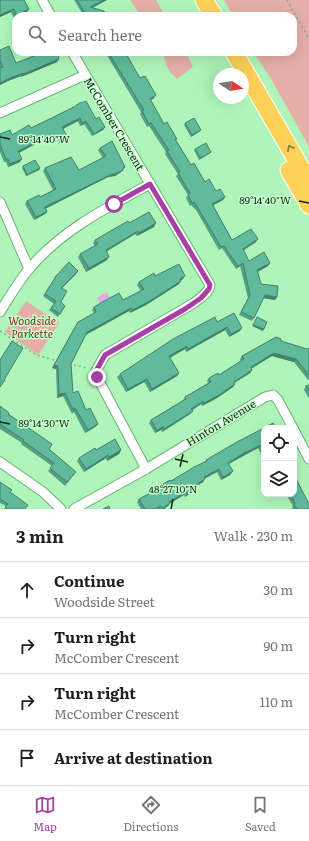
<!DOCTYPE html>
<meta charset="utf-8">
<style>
body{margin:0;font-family:Literata,serif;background:#f6f6f6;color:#202124}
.controls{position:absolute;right:12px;bottom:12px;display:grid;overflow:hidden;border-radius:8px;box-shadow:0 4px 16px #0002}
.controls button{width:36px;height:36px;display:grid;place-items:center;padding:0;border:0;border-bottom:1px solid #e0e0e0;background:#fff;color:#202124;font:20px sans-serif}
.compass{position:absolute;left:213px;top:68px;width:36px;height:36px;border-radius:50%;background:#fff;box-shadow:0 4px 16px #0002;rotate:102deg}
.stop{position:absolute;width:12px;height:12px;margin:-9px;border:3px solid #a740a4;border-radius:50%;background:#fff}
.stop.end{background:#a740a4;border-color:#fff;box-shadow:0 1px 4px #0008}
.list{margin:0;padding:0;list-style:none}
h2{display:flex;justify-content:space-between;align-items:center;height:52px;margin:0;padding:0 16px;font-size:17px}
h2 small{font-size:13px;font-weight:400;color:#757577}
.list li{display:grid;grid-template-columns:26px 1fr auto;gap:12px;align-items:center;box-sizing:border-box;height:56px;padding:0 16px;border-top:1px solid #e0e0e0}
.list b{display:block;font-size:15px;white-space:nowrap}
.list p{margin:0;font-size:13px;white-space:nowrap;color:#757577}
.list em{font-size:13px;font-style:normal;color:#757577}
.icon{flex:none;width:22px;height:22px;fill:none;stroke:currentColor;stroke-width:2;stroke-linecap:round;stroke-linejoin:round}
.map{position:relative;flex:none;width:309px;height:509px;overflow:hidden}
.search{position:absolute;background:#fff;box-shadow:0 4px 16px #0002;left:12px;right:12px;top:12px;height:44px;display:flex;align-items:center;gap:10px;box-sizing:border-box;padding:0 14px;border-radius:12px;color:#757577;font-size:15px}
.sheet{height:276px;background:#fff}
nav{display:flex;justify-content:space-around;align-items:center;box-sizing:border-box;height:56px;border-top:1px solid #e0e0e0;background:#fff;font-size:11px;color:#757577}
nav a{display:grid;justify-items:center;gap:2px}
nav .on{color:#a740a4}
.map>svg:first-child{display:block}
.green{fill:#e5afa7}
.water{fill:#e4aae0}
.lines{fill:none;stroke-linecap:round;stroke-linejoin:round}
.street-casing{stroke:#6cb078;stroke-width:11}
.highway-casing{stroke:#fff;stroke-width:19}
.path{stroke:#7cb585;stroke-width:1.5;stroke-dasharray:2 3;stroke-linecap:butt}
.street{stroke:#fff;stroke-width:9}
.highway{stroke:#fed159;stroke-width:17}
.wall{fill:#53a085}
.shaded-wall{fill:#43826c}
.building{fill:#60ba9b;stroke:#43826c}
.oneway{stroke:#867e36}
.route{stroke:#a740a4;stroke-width:5}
.ticks{fill:none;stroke:#0e2a14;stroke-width:1.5}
.labels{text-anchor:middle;stroke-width:3;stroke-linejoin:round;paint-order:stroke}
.street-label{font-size:11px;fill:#0e2a14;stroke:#c7ffce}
.park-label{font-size:11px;font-style:italic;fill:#872a22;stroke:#c7ffce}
.ticks-label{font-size:10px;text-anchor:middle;fill:#0e2a14;stroke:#c7ffce;stroke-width:3;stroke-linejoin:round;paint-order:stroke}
</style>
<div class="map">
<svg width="309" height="509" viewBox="0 0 309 509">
<rect width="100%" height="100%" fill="#aff5b9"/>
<!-- green -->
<g class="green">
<polygon points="130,0 156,0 165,16 141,16"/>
<polygon points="224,0 309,0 309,147 270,77 253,52 293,52 293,16 233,16"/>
<polygon points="162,52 186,52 193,67 177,79 169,71"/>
<polygon points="26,301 59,323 38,355 5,332"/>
</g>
<!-- water -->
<polygon class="water" points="107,292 110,298 100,303 97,298"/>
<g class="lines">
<defs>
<g id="street">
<polyline points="42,0 51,16"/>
<path d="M72,52L210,285C209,293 200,298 194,303L105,355L96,371L97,377L146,469"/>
<polyline points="0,113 85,75"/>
<polyline points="0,202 29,269"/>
<path d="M0,312C9,298 18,282 29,269C62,230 106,208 150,184"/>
<polyline points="294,430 309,459"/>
<polyline points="0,462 43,492 61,509"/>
<polyline points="74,509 146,469 265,397 273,395 278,400 293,428"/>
</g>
<g id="highway">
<polyline points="204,0 214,16"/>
<polyline points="234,52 309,182"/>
<polyline points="289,170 309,205"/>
</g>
</defs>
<!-- street casing -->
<use href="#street" class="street-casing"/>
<!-- highway casing -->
<use href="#highway" class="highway-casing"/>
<!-- path -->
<g class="path">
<polyline points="287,0 309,39"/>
<polyline points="0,331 36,355 58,361"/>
<polyline points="69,364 87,368"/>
</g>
<!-- street -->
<use href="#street" class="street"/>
<!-- highway -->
<use href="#highway" class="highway"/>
</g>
<!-- wall -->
<g class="wall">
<polygon points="74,0 107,0 92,8 107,16 84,16"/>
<polygon points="0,1 27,12 19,16 16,16 14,18 11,12 0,17"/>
<polygon points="0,50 16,63 57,62 21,77 21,76 8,81 0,85"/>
<polygon points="105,52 125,52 140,78 154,98 151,100 164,124 177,139 176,140 191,165 205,182 216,191 225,197 223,200 213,205 232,240 256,242 243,250 249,261 268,266 258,272 261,284 277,297 275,300 263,298 254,318 252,321 239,315 248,298 240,266 236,269 222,248 219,250 196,210 191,205 190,206 186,198 188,195 176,176 178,174 165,154 166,152 149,126 147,127 140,114 141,112"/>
<polygon points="74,107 96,119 105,127 103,130 92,136 84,124 80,126 78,121 63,129 66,141 60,144 56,137 45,143 43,140 19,153 20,162 8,167 6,162 4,162 0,152 0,134 12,135 31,128"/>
<polygon points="185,123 200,131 191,137 184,125"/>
<polygon points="100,148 125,167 121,172 115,176 108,177 46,208 45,214 34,220 25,204 27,201 40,197 53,190 43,171 45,168 79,170 103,158 98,150"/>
<polygon points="195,149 211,152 210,153 199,160 194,150"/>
<polygon points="23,166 40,168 39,170 26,176 22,168"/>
<polygon points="129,223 154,227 137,236 135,234 106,252 107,260 86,272 78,257 80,254 95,246 93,243 95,240"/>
<polygon points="76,274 62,288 61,302 65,306 58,317 49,310 54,304 43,296 56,276"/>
<polygon points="155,276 183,279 181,280 181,281 179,284 146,305 130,313 129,311 86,335 71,364 73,393 98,424 95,427 85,433 74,412 72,414 63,396 57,398 56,369 52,368 76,325 78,322 94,313 92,310 94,307 123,300 141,291 137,285 139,282"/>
<polygon points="217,322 240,331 229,337 225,330 186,352 185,349 170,358 179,373 177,376 150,392 144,382 126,392 117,377 120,374"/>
<polygon points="281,341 307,349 309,348 309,379 308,380 294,362 272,356 251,369 252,370 250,373 234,383 235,384 233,387 217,398 202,406 201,404 192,410 190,414 162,432 161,430 155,433 149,423 151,420 183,400 185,397 208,383 207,381 209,378 219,375 241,361 240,359 242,356"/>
<polygon points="309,385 309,398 304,390 306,386"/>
<polygon points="0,406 49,449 76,472 65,486 48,471 52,466 21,444 22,443 0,429"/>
<polygon points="264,428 264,456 262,456 258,448 245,455 228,464 233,471 230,475 221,480 217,472 205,478 203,482 195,487 194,491 185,497 184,495 170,503 168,506 164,509 141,509 137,502 139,499 161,487 163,484 171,481 205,462 206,460"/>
<polygon points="96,450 121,450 119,454 107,461 106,458 84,472 77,461 79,458"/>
<polygon points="0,482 10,492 25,509 4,509 6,506 0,503"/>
<polygon points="286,494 294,494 309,509 293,509 292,507 293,506"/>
</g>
<!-- shaded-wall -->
<g class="shaded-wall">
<polygon points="104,0 107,0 88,10 90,7"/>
<polygon points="14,9 11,12 0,17 0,15"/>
<polygon points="29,9 27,12 19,16 16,16 16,17 14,18 16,15"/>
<polygon points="59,59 57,62 21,77 23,74"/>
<polygon points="23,73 21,76 8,81 0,85 0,83 10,78"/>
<polygon points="156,95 154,98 148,102 150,99"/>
<polygon points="80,118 78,121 60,130 62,127"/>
<polygon points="86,121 84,124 80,126 82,123"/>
<polygon points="105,127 103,130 92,136 94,134"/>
<polygon points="201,130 200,131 191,137 192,135"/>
<polygon points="58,134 56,137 45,143 47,140"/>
<polygon points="46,137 43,140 16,154 18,151"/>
<polygon points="68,138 66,141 60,144 62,141"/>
<polygon points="211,152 210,153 199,160 201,158"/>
<polygon points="22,159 20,162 8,167 10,164"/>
<polygon points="125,167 121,172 115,176 108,177 43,210 45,207"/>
<polygon points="40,168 39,170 26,176 27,175"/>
<polygon points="225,197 223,200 210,207 212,204"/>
<polygon points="47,212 45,214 34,220 36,217"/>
<polygon points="156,223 154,227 137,236 139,233"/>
<polygon points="138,231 135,234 103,253 106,250"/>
<polygon points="258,239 256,242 241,252 243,249"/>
<polygon points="109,257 107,260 86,272 89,268"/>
<polygon points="243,263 240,266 236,269 238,266"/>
<polygon points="270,263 268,266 255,273 257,270"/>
<polygon points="78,271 76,274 59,291 61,288"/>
<polygon points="185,276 183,279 178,282 180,279"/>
<polygon points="181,281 179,284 146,305 130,313 132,310"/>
<polygon points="265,295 277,297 275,300 263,298"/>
<polygon points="131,308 129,311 85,335 87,332"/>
<polygon points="253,325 264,329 263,331 252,326"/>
<polygon points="227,327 225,330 186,352 188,349"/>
<polygon points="242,328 240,331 229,337 231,334"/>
<polygon points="187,346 185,349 167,359 169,356"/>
<polygon points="274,353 296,359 294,362 272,356 248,370 251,367"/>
<polygon points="54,365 58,366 56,369 52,368"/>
<polygon points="252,370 250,373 231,385 234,382"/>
<polygon points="179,373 177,376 150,392 152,389"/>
<polygon points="147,379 144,382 126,392 128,389"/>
<polygon points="235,384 233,387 217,398 202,406 204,403"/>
<polygon points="65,393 63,396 57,398 59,394"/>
<polygon points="203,401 201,404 189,412 191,409"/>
<polygon points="193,411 190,414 162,432 164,429"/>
<polygon points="98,424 95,427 85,433 88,430"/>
<polygon points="163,427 161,430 155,433 157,430"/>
<polygon points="261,445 258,448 245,455 247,452"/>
<polygon points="121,450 119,454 107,461 109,457"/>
<polygon points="247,451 245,455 225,466 228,463"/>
<polygon points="108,455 106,458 84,472 86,469"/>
<polygon points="219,469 217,472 202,480 204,477"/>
<polygon points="233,471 230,475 221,480 223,477"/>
<polygon points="205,479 203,482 192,489 194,486"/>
<polygon points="196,488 194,491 185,497 187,494"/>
<polygon points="186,492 184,495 167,505 169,502"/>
<polygon points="170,503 168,506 164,509 162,509 163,508"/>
</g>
<!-- building -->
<g class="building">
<polygon points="1,0 24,0 29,9 16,15 14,9 0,15 0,1"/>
<polygon points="77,0 104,0 90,7 104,11 107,16 87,16"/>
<polygon points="9,46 16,63 44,52 57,52 59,59 23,74 23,73 10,78 0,83 0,68 3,67 0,60 0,50"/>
<polygon points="108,52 125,52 140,78 145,76 156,95 150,99 164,124 167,122 177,139 175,139 191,165 194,163 205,182 209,179 216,191 220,189 225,197 212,204 232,240 251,229 258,239 243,249 249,261 264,252 270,263 257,270 261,284 278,286 277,297 265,295 254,318 241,312 250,295 243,263 238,266 224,246 221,247 198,208 194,202 192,203 188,195 190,193 178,173 180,172 167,151 169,150 151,123 149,124 142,111 144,110"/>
<polygon points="86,101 96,119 99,117 105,127 94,134 86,121 82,123 80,118 62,127 68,138 62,141 58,134 47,140 46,137 18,151 22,159 10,164 8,159 6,159 0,144 0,134 10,130 12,135 29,125 31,128 74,107 81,102 82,103"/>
<polygon points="194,118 201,130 192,135 185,123"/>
<polygon points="112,141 125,167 123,168 123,170 117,173 110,175 45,207 47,212 36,217 27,201 39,195 40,197 56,189 45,168 71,157 79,170 106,156 100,148"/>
<polygon points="206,143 211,152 201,158 195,149"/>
<polygon points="35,160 40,168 27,175 23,166"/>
<polygon points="149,212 156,223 139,233 138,231 106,250 109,257 89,268 80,254 98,244 95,240 128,221 129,223"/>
<polygon points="69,262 78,271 61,288 67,291 61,302 65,306 60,314 51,308 56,301 45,294 56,276"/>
<polygon points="179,264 185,276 180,279 181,281 148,302 132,310 131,308 87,332 71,364 73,393 78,391 86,410 90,408 98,424 88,430 75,408 74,408 74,411 65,393 59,394 58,366 54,365 78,322 96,312 94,307 106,300 119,293 123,300 144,289 139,282 154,273 155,276"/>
<polygon points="234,313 242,328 231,334 227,327 188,349 187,346 169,356 179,373 152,389 147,379 128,389 120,374 173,339 215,317 217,322"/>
<polygon points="257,317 267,322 264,329 253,325"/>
<polygon points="276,337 281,339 281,341 307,349 309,348 309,375 296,359 274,353 251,367 252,370 234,382 235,384 219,395 204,403 203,401 191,409 193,411 164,429 163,427 157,430 151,420 186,399 185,397 211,382 209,378 218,373 219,375 244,359 242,356"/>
<polygon points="12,341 23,348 4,380 5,380 0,387 0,360"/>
<polygon points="309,385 309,391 306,386"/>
<polygon points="0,406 9,413 8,414 52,444 49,449 76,472 67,482 50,468 54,463 23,441 24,440 0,424"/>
<polygon points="273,423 276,428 264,428"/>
<polygon points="264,428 264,452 261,445 247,452 247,451 228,463 233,471 223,477 219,469 204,477 205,479 194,486 196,488 187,494 186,492 169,502 170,503 163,508 161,506 155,509 145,509 139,499 164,486 163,484 170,480 171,481 194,467 207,461 206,460 237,442"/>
<polygon points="115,439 121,450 109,457 108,455 86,469 79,458 95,448 96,450"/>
<polygon points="294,475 309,504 309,509 297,509 294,504 295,503 290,494 294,494"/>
<polygon points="0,482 12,490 10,492 28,505 25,509 7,509 5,507 8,504 0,499"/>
<polygon points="109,506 110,509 103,509"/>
</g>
<!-- one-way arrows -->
<defs><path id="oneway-chevron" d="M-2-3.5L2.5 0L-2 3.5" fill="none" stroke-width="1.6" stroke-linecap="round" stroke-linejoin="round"/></defs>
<use class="oneway" href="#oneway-chevron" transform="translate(290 148) rotate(-120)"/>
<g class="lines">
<!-- route -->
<polyline class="route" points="97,377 96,371 105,355 185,309 201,298 209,289 210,285 150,184 114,204"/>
</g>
<!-- ticks -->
<path class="ticks" d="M0,137L10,139M299,201L309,203M0,422L10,424M175,459L188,462M180,467L183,454M171,509L173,499"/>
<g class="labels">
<!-- street labels -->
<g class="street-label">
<text transform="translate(114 124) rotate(59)" y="4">McComber Crescent</text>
<text transform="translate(221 423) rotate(-31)" y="4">Hinton Avenue</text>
</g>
<!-- park labels -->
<g class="park-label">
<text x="32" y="325">Woodside<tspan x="32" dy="13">Parkette</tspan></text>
</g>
</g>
<g class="ticks-label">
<text x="44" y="143">89°14'40"W</text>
<text x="265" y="204">89°14'40"W</text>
<text x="44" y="427">89°14'30"W</text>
<text x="173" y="493">48°27'10"N</text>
</g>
</svg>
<div class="controls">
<button><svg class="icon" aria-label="locate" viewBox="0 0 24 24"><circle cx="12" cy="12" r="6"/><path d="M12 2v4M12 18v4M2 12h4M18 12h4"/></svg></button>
<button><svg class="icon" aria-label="layers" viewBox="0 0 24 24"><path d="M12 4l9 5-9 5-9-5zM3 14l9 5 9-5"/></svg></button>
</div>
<svg class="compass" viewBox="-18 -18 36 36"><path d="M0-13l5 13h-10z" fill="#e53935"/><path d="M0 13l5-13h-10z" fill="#757577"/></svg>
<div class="stop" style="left:114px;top:204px"></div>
<div class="stop end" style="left:97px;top:377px"></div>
<div class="search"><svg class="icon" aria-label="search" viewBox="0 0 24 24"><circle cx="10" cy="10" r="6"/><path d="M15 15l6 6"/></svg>Search here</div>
</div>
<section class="sheet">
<h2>3 min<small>Walk · 230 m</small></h2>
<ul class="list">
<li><svg class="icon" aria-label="ahead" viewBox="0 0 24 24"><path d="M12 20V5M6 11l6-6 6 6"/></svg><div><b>Continue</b><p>Woodside Street</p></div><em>30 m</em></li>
<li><svg class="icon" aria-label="right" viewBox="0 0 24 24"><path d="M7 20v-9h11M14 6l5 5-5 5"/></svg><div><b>Turn right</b><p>McComber Crescent</p></div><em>90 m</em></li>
<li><svg class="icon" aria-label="right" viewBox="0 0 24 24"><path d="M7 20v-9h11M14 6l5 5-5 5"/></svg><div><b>Turn right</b><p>McComber Crescent</p></div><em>110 m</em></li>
<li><svg class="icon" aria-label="arrive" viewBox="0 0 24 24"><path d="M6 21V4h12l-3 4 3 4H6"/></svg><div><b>Arrive at destination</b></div></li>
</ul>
</section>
<nav>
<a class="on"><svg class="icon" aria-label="map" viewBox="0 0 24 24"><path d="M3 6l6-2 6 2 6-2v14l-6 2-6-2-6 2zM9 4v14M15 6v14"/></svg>Map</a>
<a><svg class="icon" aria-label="directions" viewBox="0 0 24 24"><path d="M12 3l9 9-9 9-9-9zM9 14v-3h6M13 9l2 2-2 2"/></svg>Directions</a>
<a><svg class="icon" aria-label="saved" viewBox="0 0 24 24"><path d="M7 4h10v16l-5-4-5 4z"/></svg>Saved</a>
</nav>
